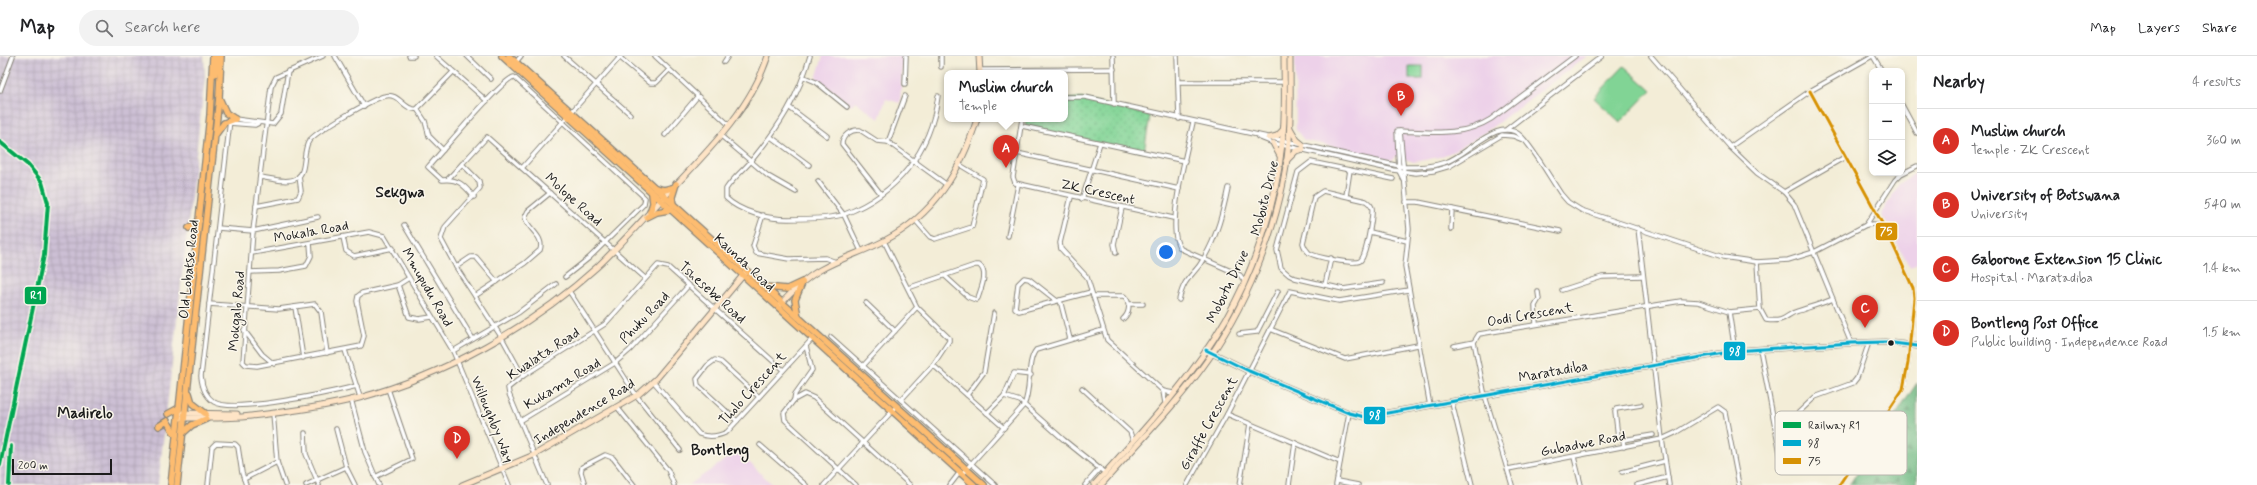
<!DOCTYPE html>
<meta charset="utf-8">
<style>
body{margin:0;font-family:Mynerve,sans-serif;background:#f2f2f2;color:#202124}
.controls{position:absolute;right:12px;top:12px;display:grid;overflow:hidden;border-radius:8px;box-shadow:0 2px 6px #0003}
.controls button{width:36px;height:36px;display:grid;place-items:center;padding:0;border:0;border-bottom:1px solid #e0e0e0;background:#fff;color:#202124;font:20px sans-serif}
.scale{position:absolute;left:12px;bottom:10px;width:100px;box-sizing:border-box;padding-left:4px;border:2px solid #1c1c1c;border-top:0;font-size:11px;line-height:14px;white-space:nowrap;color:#1c1c1c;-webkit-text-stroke:3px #fbf7ec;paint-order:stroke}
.you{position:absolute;left:1166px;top:196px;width:14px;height:14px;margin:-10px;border:3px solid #fff;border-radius:50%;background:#1a73e8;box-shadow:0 0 0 6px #1a73e833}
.badge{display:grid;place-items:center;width:26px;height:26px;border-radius:50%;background:#d93025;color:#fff;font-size:13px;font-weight:700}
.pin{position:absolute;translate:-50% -33px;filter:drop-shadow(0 1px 2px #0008)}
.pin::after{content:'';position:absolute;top:21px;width:14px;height:12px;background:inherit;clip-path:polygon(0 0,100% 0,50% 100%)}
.popup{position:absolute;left:944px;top:14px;width:124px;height:52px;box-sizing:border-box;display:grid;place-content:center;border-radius:8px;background:#fff;filter:drop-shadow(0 1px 3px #0005);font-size:13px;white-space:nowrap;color:#757577}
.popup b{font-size:15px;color:#202124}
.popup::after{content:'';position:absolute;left:50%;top:100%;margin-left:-8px;border:8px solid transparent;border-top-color:#fff}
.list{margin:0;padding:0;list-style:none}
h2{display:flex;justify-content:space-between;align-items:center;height:52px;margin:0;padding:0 16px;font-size:17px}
h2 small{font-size:13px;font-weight:400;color:#757577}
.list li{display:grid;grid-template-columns:26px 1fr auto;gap:12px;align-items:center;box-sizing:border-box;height:64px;padding:0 16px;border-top:1px solid #e0e0e0}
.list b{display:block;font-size:15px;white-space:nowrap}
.list p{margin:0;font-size:13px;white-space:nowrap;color:#757577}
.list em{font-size:13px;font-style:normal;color:#757577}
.icon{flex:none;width:22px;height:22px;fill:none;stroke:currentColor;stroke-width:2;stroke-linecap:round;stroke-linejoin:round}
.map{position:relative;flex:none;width:1917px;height:429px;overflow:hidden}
header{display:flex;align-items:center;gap:24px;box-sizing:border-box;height:56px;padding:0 20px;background:#fff;border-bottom:1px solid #e0e0e0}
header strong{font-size:19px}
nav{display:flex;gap:22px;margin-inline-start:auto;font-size:14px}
.search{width:280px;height:36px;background:#f2f2f2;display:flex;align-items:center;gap:10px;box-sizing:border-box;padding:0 14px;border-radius:22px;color:#757577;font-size:15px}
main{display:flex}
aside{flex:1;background:#fff}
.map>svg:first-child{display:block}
.built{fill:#edd1e9}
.industrial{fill:url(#industrial-grid)}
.forest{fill:url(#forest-firs);stroke:#42694d}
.park{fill:url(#park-dots);stroke:#4e7858}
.garden{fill:#81d495;stroke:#4e7858}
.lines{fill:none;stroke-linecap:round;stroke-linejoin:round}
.street-casing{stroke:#88847a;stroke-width:5.5}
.secondary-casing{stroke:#88847a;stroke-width:7}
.primary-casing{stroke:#88847a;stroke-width:8}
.street{stroke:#fff;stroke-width:3.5}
.secondary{stroke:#fee4c6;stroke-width:5}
.primary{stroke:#fdbc70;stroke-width:5.5}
.bus-1-casing{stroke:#fbf7ec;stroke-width:6}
.bus-2-casing{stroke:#fbf7ec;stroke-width:6}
.bus-1{stroke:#00a9ce;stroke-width:3}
.bus-2{stroke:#d69104;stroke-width:3}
.rail-1-casing{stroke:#fbf7ec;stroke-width:7}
.rail-1{stroke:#00a651;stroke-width:4}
.bus-dot{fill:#1c1c1c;stroke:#fbf7ec;stroke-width:1.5}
.labels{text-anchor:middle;stroke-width:3;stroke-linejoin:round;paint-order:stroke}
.street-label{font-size:14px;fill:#1c1c1c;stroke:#fbf7ec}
.neighbourhood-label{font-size:15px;font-weight:bold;fill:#1c1c1c;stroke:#fbf7ec}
.key{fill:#fbf7ec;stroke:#b8b5ae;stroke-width:1}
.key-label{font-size:11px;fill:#1c1c1c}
.line-badge{stroke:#fbf7ec;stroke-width:1.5}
.badge-label{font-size:11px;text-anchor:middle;font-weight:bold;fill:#fff}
</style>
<header>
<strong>Map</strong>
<div class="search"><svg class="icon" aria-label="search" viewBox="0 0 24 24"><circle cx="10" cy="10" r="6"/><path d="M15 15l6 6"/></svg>Search here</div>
<nav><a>Map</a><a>Layers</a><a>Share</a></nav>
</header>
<main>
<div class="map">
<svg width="1917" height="429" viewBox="0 0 1917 429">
<defs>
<pattern id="industrial-grid" width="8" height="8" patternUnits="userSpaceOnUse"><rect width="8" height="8" fill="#ccbfd4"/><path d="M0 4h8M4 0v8" fill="none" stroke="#afa4b5"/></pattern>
<pattern id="forest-firs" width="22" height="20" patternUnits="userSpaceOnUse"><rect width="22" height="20" fill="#68b67e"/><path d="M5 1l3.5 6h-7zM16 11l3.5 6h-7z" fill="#559366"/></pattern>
<pattern id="park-dots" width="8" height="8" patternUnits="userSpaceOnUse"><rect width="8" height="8" fill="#81d495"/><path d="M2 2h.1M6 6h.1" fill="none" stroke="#6fb580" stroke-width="1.8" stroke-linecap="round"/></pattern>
</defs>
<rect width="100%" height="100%" fill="#fbf7ec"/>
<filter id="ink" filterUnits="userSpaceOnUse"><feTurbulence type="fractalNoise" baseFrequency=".025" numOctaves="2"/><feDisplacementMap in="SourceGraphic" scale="8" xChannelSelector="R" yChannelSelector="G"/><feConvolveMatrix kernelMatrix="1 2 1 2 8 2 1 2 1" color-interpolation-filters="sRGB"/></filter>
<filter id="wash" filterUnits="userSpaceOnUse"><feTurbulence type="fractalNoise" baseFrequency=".012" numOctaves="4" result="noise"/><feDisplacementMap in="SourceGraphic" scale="16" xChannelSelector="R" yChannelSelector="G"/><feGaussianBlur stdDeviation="0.9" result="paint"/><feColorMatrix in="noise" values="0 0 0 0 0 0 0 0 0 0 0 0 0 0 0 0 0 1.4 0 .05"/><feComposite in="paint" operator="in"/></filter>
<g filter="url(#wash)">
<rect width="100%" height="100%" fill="#f3edd7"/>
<!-- built -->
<g class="built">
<polygon points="823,0 903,0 900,47 886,43 879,63 855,45 851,50 816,23"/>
<polygon points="1295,0 1587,0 1483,78 1452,96 1439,101 1414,106 1395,100 1392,104 1304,84 1296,74"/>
<polygon points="1917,116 1917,207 1910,211 1881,158 1899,128"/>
<polygon points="737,395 773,429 689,429 715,411"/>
</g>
<!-- industrial -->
<polygon class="industrial" points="0,0 204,0 205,21 158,429 0,429"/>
<!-- forest -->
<polygon class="forest" points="1917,327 1917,429 1849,429"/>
<!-- park -->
<polygon class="park" points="1079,42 1150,60 1144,96 1025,70 1026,63 1065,63 1065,43"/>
<!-- garden -->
<g class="garden">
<rect x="1409" y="10" width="14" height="13"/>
<polygon points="1624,10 1651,34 1620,66 1594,42"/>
</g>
</g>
<g filter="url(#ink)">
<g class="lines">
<defs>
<g id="street">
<polyline points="323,0 276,21 271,31 253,175 243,306 246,309 257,310 361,290 364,280 357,245 358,240 362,237 398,229 409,222"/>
<polyline points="335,0 364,50"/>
<polyline points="409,0 414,0"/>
<polyline points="436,0 487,45"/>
<polyline points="467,0 491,23"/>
<polyline points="564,0 630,58"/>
<polyline points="618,0 650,27 656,27 669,14"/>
<polyline points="655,0 729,69"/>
<path d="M810,0C799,40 779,71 752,104C744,114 733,122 726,133V142C740,156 769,163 788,163C803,163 831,163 845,158C897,138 931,95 938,40"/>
<polyline points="941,0 941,11"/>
<polyline points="1113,0 1114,48"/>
<polyline points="1177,0 1179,63"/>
<polyline points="1651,0 1730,91 1757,117 1784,136 1794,148 1851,287"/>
<polyline points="1873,0 1882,15"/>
<polyline points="516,6 521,0"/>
<polyline points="724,6 728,0"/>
<polyline points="980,14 1114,13"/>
<polyline points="804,21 816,26 847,51"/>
<polyline points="1178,26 1285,26"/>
<polyline points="905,28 906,0"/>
<polyline points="0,35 13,0"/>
<polyline points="1810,35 1889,180 1913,232 1914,242 1908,307 1903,333 1839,429"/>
<path d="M1065,41H1085L1404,111C1418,111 1432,111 1446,106C1468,99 1499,59 1521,80C1534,93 1550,122 1561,138L1568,146L1581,154L1723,201L1757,206L1788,204L1814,196L1866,169L1895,124L1901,118L1917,110"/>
<polyline points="1902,49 1917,77"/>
<polyline points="790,52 827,80"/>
<polyline points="417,53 425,65 429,80 443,94"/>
<polyline points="235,63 273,68 281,58 288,15"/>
<polyline points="1022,63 1013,121 1015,127 1173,162"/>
<path d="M230,64L201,320C202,331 205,340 214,346C234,358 332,336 357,330"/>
<path d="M1193,66C1188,91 1164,176 1181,193L1240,219L1245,226"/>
<polyline points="229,67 255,69 259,67"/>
<polyline points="1022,70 1185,105"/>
<polyline points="1507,73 1602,0"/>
<polyline points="1400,75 1409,173 1405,210 1430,350"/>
<polyline points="665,79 697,41"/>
<polyline points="720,79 768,120 796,136"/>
<polyline points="771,81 809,109"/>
<polyline points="1258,81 1273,87 1393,114 1416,117 1433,115 1450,110 1502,79 1513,80 1523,84"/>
<polyline points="888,86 905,40"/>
<polyline points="1730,91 1810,35 1872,0"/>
<polyline points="1017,97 1179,133"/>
<polyline points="522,112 621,0"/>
<path d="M260,121C270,122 287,128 297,122C307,116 302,95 309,85C315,76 372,43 385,40C399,36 404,55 417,53L453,16"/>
<polyline points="448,123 462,108"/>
<path d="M1403,123L1399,115L1397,75C1429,76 1463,81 1491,63L1575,0"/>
<polyline points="818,125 844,159 861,195"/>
<path d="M1323,135L1366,145C1369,147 1371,149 1372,152C1373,160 1366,201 1360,205C1354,209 1315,201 1309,197C1306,194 1304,191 1303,187L1314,141Z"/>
<polyline points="1784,136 1845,101"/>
<path d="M881,138L842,88C842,80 851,73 860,74L877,85L888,86L947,129"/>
<polyline points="1346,140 1350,114"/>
<path d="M474,141C464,129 458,122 442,124L428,111C440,98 503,22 514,21L645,142L644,148L589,202L565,221"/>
<polyline points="1071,141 1060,187 1061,193 1087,221 1107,284 1163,335 1165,347"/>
<polyline points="1082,143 1100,87"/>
<polyline points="1406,146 1418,146 1560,175"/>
<polyline points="256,150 298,142 301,135 299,120"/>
<polyline points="763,159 753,190 756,197 789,203 825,202 836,206"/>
<polyline points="916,165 930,181 935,183 972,171 983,123 960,109"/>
<polyline points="404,169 473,283"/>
<polyline points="1866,169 1873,168 1882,169"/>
<polyline points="218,172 253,175 318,161"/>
<polyline points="1638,172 1662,383 1669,429"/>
<polyline points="1451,173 1452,153"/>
<polyline points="1370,176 1407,185"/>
<polyline points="1008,180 1018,129"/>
<polyline points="343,181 346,195 354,200 393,192"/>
<polyline points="252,197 369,176 384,180 453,295 509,429"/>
<polyline points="1116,197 1114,188 1122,152"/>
<polyline points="456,211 471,201 476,201 497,226"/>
<polyline points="250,216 279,215 306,210 311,200 310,187"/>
<polyline points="1383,227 1343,233 1295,222 1289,219 1281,212 1277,194 1298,116 1311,106 1393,123"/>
<polyline points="398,229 409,261 419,263 432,261"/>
<polyline points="1325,229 1331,202"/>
<path d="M908,232L975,209H979C989,216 981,232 978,242L976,244L968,241L945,220"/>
<polyline points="1562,234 1602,221 1643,220"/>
<polyline points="569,235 636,339 680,394"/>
<path d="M475,240L525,207L540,194C545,180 527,173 525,161L528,155L550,137"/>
<path d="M1093,240H1124C1131,246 1130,257 1123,263"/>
<polyline points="1060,244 1070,283"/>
<path d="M1179,244C1185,218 1194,221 1204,202C1217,180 1223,156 1228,132"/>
<polyline points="1057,245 1029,223 1024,222 1018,228 1015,252 1019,255 1091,236"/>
<polyline points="866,247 895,275"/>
<polyline points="209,248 279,253 315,248 321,256 327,297"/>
<polyline points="1128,248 1143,248"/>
<polyline points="295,251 303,302"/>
<path d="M1760,253L1766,264C1787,267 1785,258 1798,255C1810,251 1821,248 1833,243"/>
<polyline points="1729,256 1735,295"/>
<polyline points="1536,268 1535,250 1539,243 1538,236"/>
<polyline points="1270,273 1345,303 1418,289"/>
<polyline points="244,274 262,298 274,308"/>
<polyline points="1239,278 1257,276 1278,235"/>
<polyline points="831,281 901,344 933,309 949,285 949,282 917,251 884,185"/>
<polyline points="1454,290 1474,286"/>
<polyline points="1760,293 1782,407"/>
<polyline points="345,294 360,341"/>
<polyline points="453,295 518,257 556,228"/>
<polyline points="933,309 1004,372"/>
<polyline points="863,310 917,251"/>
<polyline points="523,320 502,282 456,211 441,183 445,171 480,132 479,125 462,108 487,81 645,222"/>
<path d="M653,325L699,378C709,382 717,381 727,376L813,282"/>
<polyline points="1082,332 1130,376 1133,385"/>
<polyline points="1163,335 1173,337"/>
<polyline points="967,339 984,316 994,257"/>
<polyline points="1004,340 1020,345 1064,384 1105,417"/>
<polyline points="351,343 365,396 379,429"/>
<polyline points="794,344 795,338 812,314 806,290"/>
<polyline points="901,344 995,429"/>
<polyline points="1452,347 1472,429"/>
<polyline points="617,351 668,414 674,429"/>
<polyline points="273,357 277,406 285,429"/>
<polyline points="987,357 1004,340 1014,317 1031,319"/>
<polyline points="1227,358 1340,406"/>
<polyline points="520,365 615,307 630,294 689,229"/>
<polyline points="737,365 698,329 697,323 707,310 715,304 721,306 758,340"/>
<polyline points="336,373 346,411 355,429"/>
<polyline points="305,377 306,398 319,429"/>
<polyline points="1777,377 1815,341 1853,327 1857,322 1869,286"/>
<polyline points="1623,384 1653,379"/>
<polyline points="760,389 806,429"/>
<polyline points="1624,391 1623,384 1618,381 1615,355 1616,353 1641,349"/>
<polyline points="1574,401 1581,429"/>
<polyline points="1508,413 1662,383 1675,377 1718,351 1725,356 1739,429"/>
<polyline points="1622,416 1665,405"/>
<path d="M962,418L1024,349C1032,333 1026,306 1036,294L1103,274"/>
<polyline points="375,421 412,403 388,333"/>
<polyline points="244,423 277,406"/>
<polyline points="1337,425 1358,429"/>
<polyline points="208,429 212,391 216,387 235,388 238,391 242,417 246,429"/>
<polyline points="306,429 346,411"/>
<polyline points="547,429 509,338 508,332 523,320 605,268 658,209 668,211 783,314"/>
<polyline points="585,429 581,416 582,411 605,399 613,402 634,429"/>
<polyline points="824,429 897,350"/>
<polyline points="856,429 785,364 784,357 794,344 805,338 814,342 910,429"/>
<polyline points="950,429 960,416"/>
<polyline points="1085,429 1100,412"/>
<polyline points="1187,429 1227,358 1290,235 1339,245 1409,234"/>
<polyline points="1240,429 1250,368"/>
<polyline points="1289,429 1295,387"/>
<polyline points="1336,429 1349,357"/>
<polyline points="1512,429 1485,340 1474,286 1479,278 1681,245 1698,246 1729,256 1760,253 1757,206"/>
<polyline points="1637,429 1668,421"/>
</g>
<g id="secondary">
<polyline points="979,0 980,17"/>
<polyline points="1290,72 1297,84 1303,89"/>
<polyline points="1269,82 1277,80 1283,74"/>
<polyline points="1273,87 1280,100"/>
<polyline points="1286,105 1296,95 1303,93"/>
<path d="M779,250C792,236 804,223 820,214C841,202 863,196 884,185C934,159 961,115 977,63"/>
<polyline points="1206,294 1249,315 1349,357 1365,361 1735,295 1851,287 1885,286 1917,290"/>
<polyline points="181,357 237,358"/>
<path d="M181,362C204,362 227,363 251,360C286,356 324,351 359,342C446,318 530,272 597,211C624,186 647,158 673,132C710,93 751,52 768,0"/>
<polyline points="462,429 534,399 639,338 657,322 745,217"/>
<path d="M1094,429C1141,377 1191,324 1226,263C1256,210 1276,148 1282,88C1286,59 1284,29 1284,0"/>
<path d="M1101,429C1137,388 1178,347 1209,302C1251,241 1283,159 1289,85C1291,57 1290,28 1290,0"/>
</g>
<g id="primary">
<polyline points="502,0 974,429"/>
<polyline points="509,0 984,429"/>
<polyline points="215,18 217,0"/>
<polyline points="219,42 226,57 235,63"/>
<polyline points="216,78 224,67 235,63"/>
<polyline points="655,132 664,134 672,132"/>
<polyline points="673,149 672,141 676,128"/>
<polyline points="650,156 653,147 652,138"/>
<polyline points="647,161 657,156 669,154"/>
<polyline points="189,172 199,165"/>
<polyline points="766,231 787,233 802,226"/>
<polyline points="798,261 795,244 802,227"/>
<polyline points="189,337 192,347 206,358"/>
<polyline points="168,358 179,352"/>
<polyline points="159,370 167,365 175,378"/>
<polyline points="183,377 192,369 206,363"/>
<polyline points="171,429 210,59 213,0"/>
<polyline points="177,429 219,42 221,0"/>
</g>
</defs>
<!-- street casing -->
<use href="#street" class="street-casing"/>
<!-- secondary casing -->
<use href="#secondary" class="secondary-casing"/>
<!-- primary casing -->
<use href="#primary" class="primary-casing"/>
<!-- street -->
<use href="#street" class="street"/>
<!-- secondary -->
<use href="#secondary" class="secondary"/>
<!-- primary -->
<use href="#primary" class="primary"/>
<defs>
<polyline id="bus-1" points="1206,294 1249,315 1349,357 1365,361 1735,295 1851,287 1885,286 1917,290"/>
<polyline id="bus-2" points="1810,35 1889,180 1913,232 1914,242 1908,307 1903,333 1839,429"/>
</defs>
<!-- bus-1 casing -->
<use href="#bus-1" class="bus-1-casing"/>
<!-- bus-2 casing -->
<use href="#bus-2" class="bus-2-casing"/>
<!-- bus-1 -->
<use href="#bus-1" class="bus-1"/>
<!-- bus-2 -->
<use href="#bus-2" class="bus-2"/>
<defs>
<g id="rail-1">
<polyline points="0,86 28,109 42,126 48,147 44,199 0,409"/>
<polyline points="9,429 11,390"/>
</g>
</defs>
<!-- rail-1 casing -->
<use href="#rail-1" class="rail-1-casing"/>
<!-- rail-1 -->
<use href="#rail-1" class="rail-1"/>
</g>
</g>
<!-- markers -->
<circle class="bus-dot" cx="1891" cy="287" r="3.5"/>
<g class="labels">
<!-- street labels -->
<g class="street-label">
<text transform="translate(1098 135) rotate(12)" y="5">ZK Crescent</text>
<text transform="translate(1264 142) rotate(-76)" y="5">Mobuto Drive</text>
<text transform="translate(574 143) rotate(42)" y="5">Molope Road</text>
<text transform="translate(311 175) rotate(-10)" y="5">Mokala Road</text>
<text transform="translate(745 206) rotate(43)" y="5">Kaunda Road</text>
<text transform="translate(188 213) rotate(-84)" y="5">Old Lobatse Road</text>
<text transform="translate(1227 230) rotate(-64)" y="5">Mobutu Drive</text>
<text transform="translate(428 231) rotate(60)" y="5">Mmupudu Road</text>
<text transform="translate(713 236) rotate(42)" y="5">Tshesebe Road</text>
<text transform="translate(236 255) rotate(-85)" y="5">Mokgalo Road</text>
<text transform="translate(1530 258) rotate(-10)" y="5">Oodi Crescent</text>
<text transform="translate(644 261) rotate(-47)" y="5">Phuku Road</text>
<text transform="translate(543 297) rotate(-33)" y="5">Kwalata Road</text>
<text transform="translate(1553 315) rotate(-10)" y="5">Maratadiba</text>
<text transform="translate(562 327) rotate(-31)" y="5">Kukama Road</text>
<text transform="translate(752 332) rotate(-48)" y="5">Tholo Crescent</text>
<text transform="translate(584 355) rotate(-31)" y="5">Independence Road</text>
<text transform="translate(493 363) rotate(68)" y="5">Willoughby Way</text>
<text transform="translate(1208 367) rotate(-61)" y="5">Giraffe Crescent</text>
<text transform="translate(1583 387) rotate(-11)" y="5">Gubadwe Road</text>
</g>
<!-- neighbourhood labels -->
<g class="neighbourhood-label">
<text x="400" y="141">Sekgwa</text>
<text x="85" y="362">Madirelo</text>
<text x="720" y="399">Bontleng</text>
</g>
</g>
<!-- legend -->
<rect x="1775" y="355" width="132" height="64" rx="6" class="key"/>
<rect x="1783" y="366" width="18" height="6" fill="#00a651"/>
<rect x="1783" y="384" width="18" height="6" fill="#00a9ce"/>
<rect x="1783" y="402" width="18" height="6" fill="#d69104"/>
<g class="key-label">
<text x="1808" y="373">Railway R1</text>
<text x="1808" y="391">98</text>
<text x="1808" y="409">75</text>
</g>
<g class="line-badge">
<rect x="1875" y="166" width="23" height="19" rx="4" fill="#d69104"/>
<rect x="24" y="230" width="23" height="19" rx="4" fill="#00a651"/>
<rect x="1723" y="285" width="23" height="20" rx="4" fill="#00a9ce"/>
<rect x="1363" y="350" width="23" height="19" rx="4" fill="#00a9ce"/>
</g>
<g class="badge-label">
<text x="1886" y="179">75</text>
<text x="36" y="243">R1</text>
<text x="1735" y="299">98</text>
<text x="1375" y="363">98</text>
</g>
</svg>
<div class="controls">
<button>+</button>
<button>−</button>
<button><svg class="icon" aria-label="layers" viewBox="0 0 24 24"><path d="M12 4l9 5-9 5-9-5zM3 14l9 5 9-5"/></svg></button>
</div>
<div class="scale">200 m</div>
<div class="you"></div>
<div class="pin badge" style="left:1006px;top:112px">A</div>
<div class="popup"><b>Muslim church</b>Temple</div>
<div class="pin badge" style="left:1401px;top:60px">B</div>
<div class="pin badge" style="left:1865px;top:272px">C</div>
<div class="pin badge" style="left:457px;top:403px">D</div>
</div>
<aside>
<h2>Nearby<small>4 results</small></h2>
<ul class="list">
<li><span class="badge">A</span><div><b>Muslim church</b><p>Temple · ZK Crescent</p></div><em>360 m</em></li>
<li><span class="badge">B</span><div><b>University of Botswana</b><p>University</p></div><em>540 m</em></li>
<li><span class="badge">C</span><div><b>Gaborone Extension 15 Clinic</b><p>Hospital · Maratadiba</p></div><em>1.4 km</em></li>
<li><span class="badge">D</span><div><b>Bontleng Post Office</b><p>Public building · Independence Road</p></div><em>1.5 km</em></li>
</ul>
</aside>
</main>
